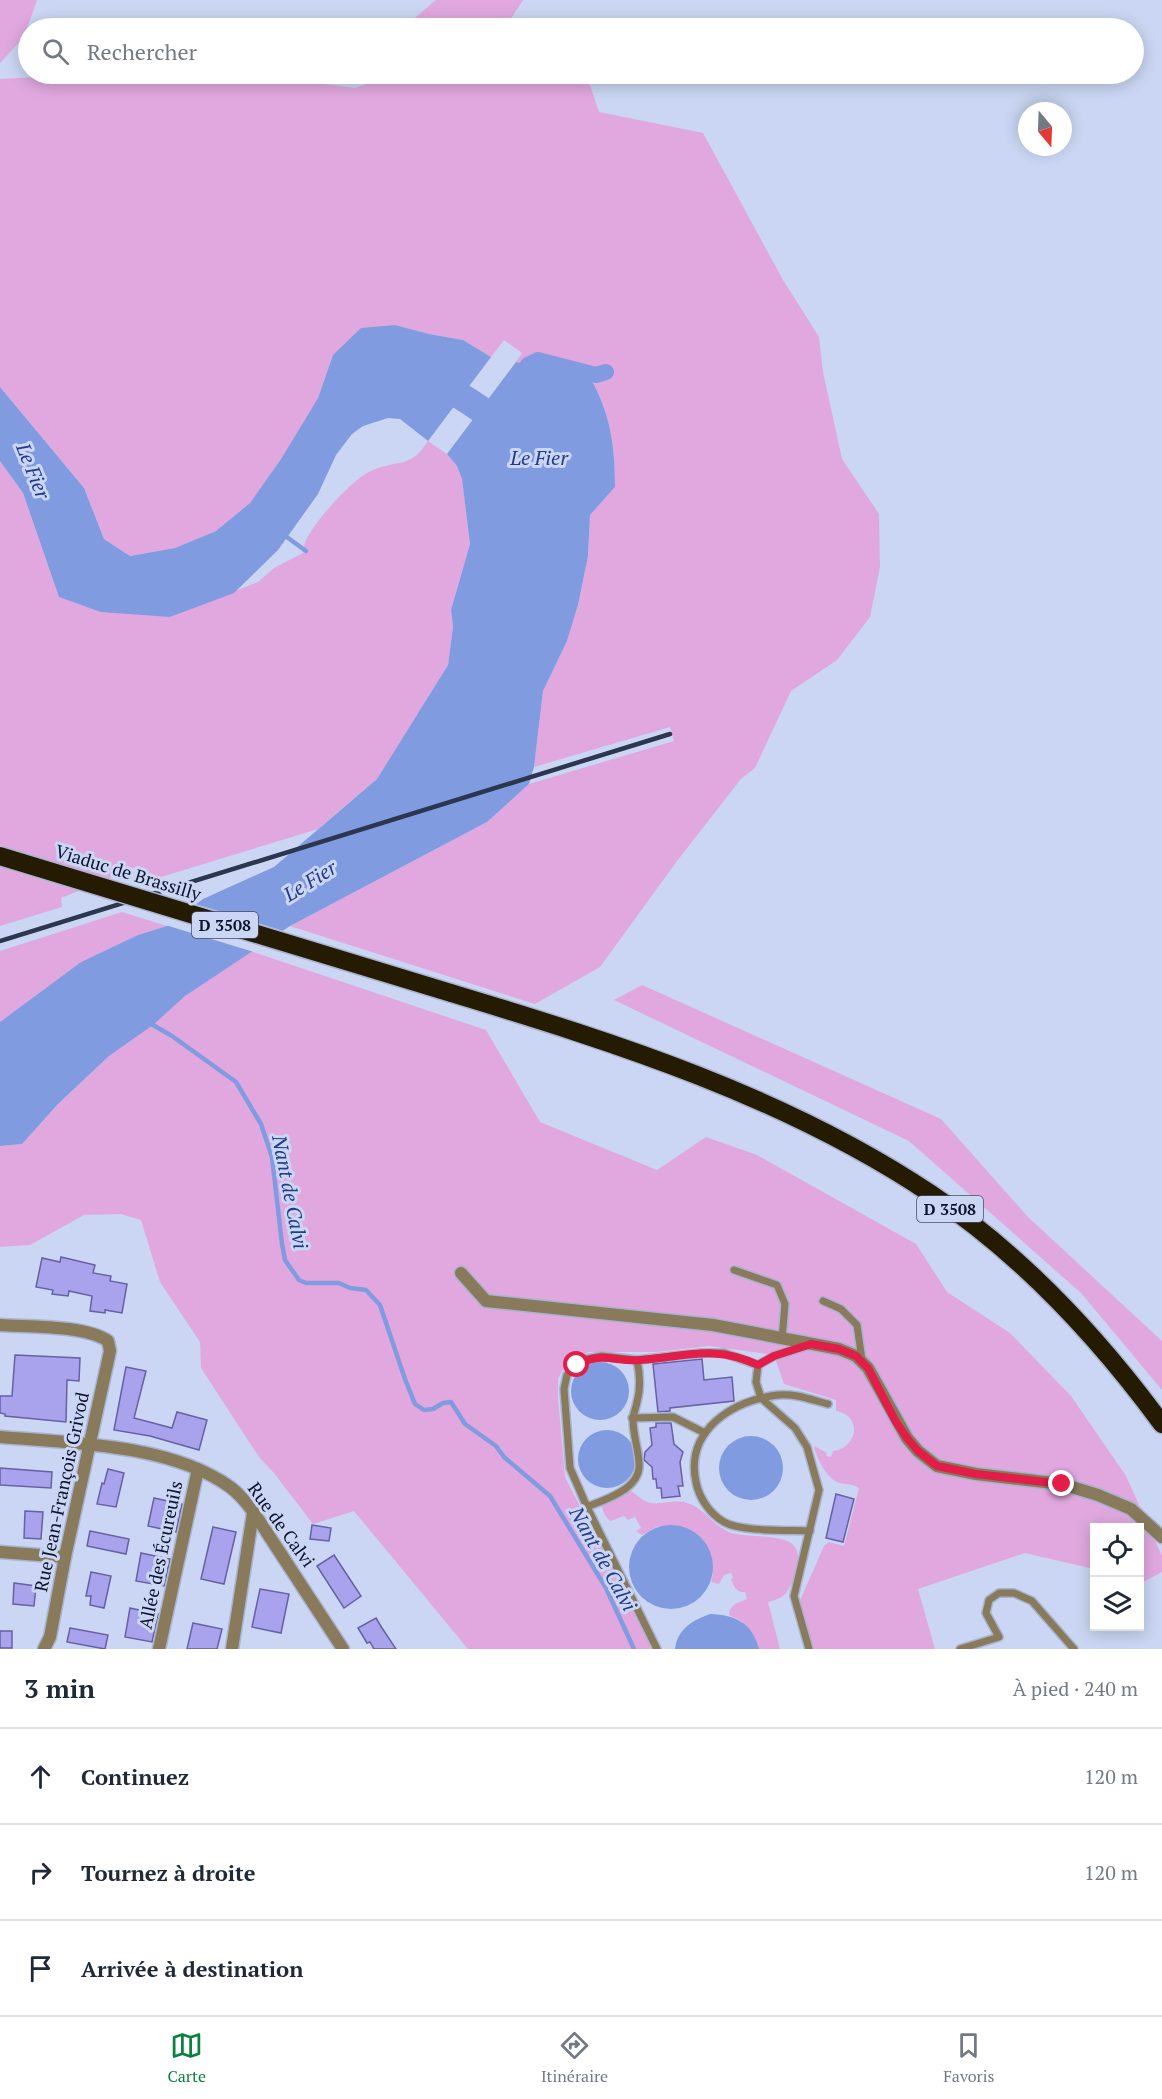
<!DOCTYPE html>
<html lang="fr">
<meta charset="utf-8">
<style>
body{margin:0;font-family:"PT Serif",serif;background:#f2f2f3;color:#1f2937}
.controls{position:absolute;right:18px;bottom:18px;display:grid;overflow:hidden;border-radius:0px;box-shadow:0 3px 15px #0003}
.controls button{width:54px;height:54px;display:grid;place-items:center;padding:0;border:0;border-bottom:2px solid #e0e1e3;background:#fff;color:#1f2937;font:30px sans-serif}
.compass{position:absolute;left:1018px;top:102px;width:54px;height:54px;border-radius:50%;background:#fff;box-shadow:0 3px 15px #0003;rotate:161deg}
.stop{position:absolute;width:18px;height:18px;margin:-14px;border:4px solid #e11d48;border-radius:50%;background:#fff}
.stop.end{background:#e11d48;border-color:#fff;box-shadow:0 2px 6px #0008}
.list{margin:0;padding:0;list-style:none}
h2{display:flex;justify-content:space-between;align-items:center;height:78px;margin:0;padding:0 24px;font-size:26px}
h2 small{font-size:20px;font-weight:400;color:#747a83}
.list li{display:grid;grid-template-columns:39px 1fr auto;gap:18px;align-items:center;box-sizing:border-box;height:96px;padding:0 24px;border-top:2px solid #e0e1e3}
.list b{display:block;font-size:22px;white-space:nowrap}
.list em{font-size:20px;font-style:normal;color:#747a83}
.icon{flex:none;width:33px;height:33px;fill:none;stroke:currentColor;stroke-width:2;stroke-linecap:round;stroke-linejoin:round}
.map{position:relative;flex:none;width:1162px;height:1649px;overflow:hidden}
.search{position:absolute;background:#fff;box-shadow:0 3px 15px #0003;left:18px;right:18px;top:18px;height:66px;display:flex;align-items:center;gap:15px;box-sizing:border-box;padding:0 21px;border-radius:33px;color:#747a83;font-size:22px}
.sheet{height:366px;background:#fff}
nav{display:flex;justify-content:space-around;align-items:center;box-sizing:border-box;height:84px;border-top:2px solid #e0e1e3;background:#fff;font-size:16px;color:#747a83}
nav a{display:grid;justify-items:center;gap:3px}
nav .on{color:#0b8043}
.map>svg:first-child{display:block}
.green{fill:#e0a8df}
.water{fill:#809be0}
.pier{fill:#cad6f3}
.lines{fill:none;stroke-linecap:round;stroke-linejoin:round}
.stream{stroke:#809be0;stroke-width:4.5}
.canal{stroke:#809be0;stroke-width:16}
.river{stroke:#809be0;stroke-width:27}
.building{fill:#a9a3ee;stroke:#6760a3;stroke-width:1.5}
.lane-casing{stroke:#a8b3cf;stroke-width:10}
.street-casing{stroke:#a8b3cf;stroke-width:15}
.highway-casing{stroke:#a8b3cf;stroke-width:21}
.lane{stroke:#887a5b;stroke-width:7}
.street{stroke:#887a5b;stroke-width:12}
.highway{stroke:#251b02;stroke-width:18}
.rail{stroke:#2c364f;stroke-width:4.5}
.highway-bridge-casing{stroke:#a8b3cf;stroke-width:21;stroke-linecap:butt}
.highway-bridge{stroke:#251b02;stroke-width:18}
.route{stroke:#e11d48;stroke-width:8}
.labels{text-anchor:middle;stroke-width:6;stroke-linejoin:round;paint-order:stroke}
.shield{fill:#cad6f3;stroke:#444e68;stroke-width:1.5}
.shield-label{font-size:16px;font-weight:bold;fill:#0b142d}
.street-label{font-size:18px;fill:#0b142d;stroke:#cad6f3}
.water-label{font-size:20px;font-style:italic;fill:#233b8c;stroke:#cad6f3}
</style>
<div class="map">
<svg width="1162" height="1649" viewBox="0 0 1162 1649">
<rect width="100%" height="100%" fill="#cad6f3"/>
<!-- green -->
<g class="green">
<polygon points="0,0 37,0 24,37 0,63"/>
<polygon points="436,0 523,0 505,28 403,28"/>
<path d="M91,74H246L355,88L382,79L384,74H555L590,85L599,112L703,133L783,280L819,337L823,372L842,459L879,514L880,567L870,617L837,660L791,691L755,768L741,779L677,861L600,967L535,1004L290,926L487,822L529,784L674,741L670,727L534,767L543,691L567,641L578,605L588,556L590,515L615,487C615,448 611,416 592,381L543,367L516,362L522,353L504,340L491,357L463,340L429,334L395,325L333,355L318,398L281,459L250,503L216,531L175,548L130,556L104,539L84,488L0,387V79Z"/>
<path d="M428,441L447,454L457,466L462,479L470,544L451,610L453,627L448,665L377,779L318,829L148,881L136,867L61,898L62,907L0,926V461L23,493L59,597L170,617L258,582L274,568L303,553C304,549 304,544 306,540C315,521 354,477 373,470C400,459 410,469 428,441Z"/>
<polygon points="122,912 167,926 138,935 81,962 0,1022 0,951"/>
<path d="M250,951L486,1030L540,1122L657,1170L706,1137L757,1155L916,1244L947,1292L1010,1333L1071,1396L1126,1476L1162,1556V1572L1145,1581L1140,1579V1528H1094V1569L1025,1553L918,1589L935,1649H814L798,1605L824,1546L829,1542L844,1546L859,1488C852,1483 844,1485 837,1482C826,1477 816,1457 814,1446L827,1453L826,1456L831,1457L833,1451C859,1447 862,1415 836,1411V1400L784,1384L773,1352L768,1354L709,1346L656,1352H589L572,1361L562,1371L558,1379V1398L565,1477L653,1649H468L354,1511L313,1524L274,1473L259,1457L201,1368L200,1342L160,1282L141,1220L121,1214L84,1215L30,1245L0,1247V1146L22,1144L58,1104L109,1056L152,1025L185,996Z"/>
<polygon points="642,985 941,1119 1028,1217 1162,1341 1162,1390 1081,1293 909,1141 614,1000"/>
<path d="M631,1491C637,1495 643,1501 650,1503C662,1505 675,1499 687,1503C704,1507 714,1528 732,1533C763,1541 815,1526 793,1580C787,1595 783,1598 768,1602L780,1649H759L741,1621L729,1615C730,1604 737,1603 747,1599L745,1592C736,1593 734,1586 731,1579L733,1578L731,1573L724,1575L719,1584L711,1582L713,1574L658,1526L642,1535L636,1531L641,1528L635,1517L628,1520L624,1516L611,1521C606,1519 602,1510 602,1505Z"/>
</g>
<!-- water -->
<g class="water">
<polygon points="395,325 429,334 463,340 491,357 428,441 400,419 388,418 363,426 352,434 336,455 318,494 278,550 234,593 170,617 101,612 59,597 23,493 0,461 0,387 84,488 104,539 130,556 175,548 216,531 250,503 281,459 318,398 333,355 361,328"/>
<path d="M516,362L543,367L592,381C611,416 615,448 615,487L590,515L588,556L578,605L567,641L543,691L534,767L529,784L487,822L290,926L185,996L153,1025L109,1056L58,1104L22,1144L0,1146V1022L81,962L138,935L167,926L203,899L274,867L377,779L448,665L453,627L451,610L470,544L462,479L457,466L447,454Z"/>
<circle cx="600" cy="1391" r="29"/>
<circle cx="607" cy="1459" r="29"/>
<circle cx="751" cy="1468" r="32"/>
<circle cx="671" cy="1567" r="42"/>
<path d="M710,1614C736,1615 752,1623 759,1649H675C677,1629 693,1620 710,1614Z"/>
</g>
<!-- pier -->
<polygon class="pier" points="192,903 287,932 254,952 162,924"/>
<g class="lines">
<!-- stream -->
<g class="stream">
<polyline points="284,535 306,551"/>
<polyline points="152,1020 153,1025 172,1036 236,1082 261,1124 272,1157 282,1244 285,1260 299,1280 306,1283 339,1283 350,1288 366,1290 380,1305 405,1379 415,1404 424,1410 433,1409 443,1403 451,1402 465,1424 496,1446 504,1457 550,1496 606,1588 634,1649"/>
</g>
<!-- canal -->
<polyline class="canal" points="518,383 528,365 538,360 596,375 606,372"/>
<!-- river -->
<path class="river" d="M429,381C455,390 489,413 509,433"/>
</g>
<!-- building -->
<g class="building">
<polygon points="61,1257 95,1265 93,1273 111,1276 110,1281 127,1284 122,1313 105,1310 105,1313 90,1311 92,1296 69,1291 68,1296 52,1294 53,1290 36,1287 42,1258 60,1262"/>
<polygon points="15,1355 80,1358 79,1381 67,1380 66,1422 5,1416 5,1414 0,1413 0,1396 12,1396"/>
<polygon points="702,1359 704,1380 732,1377 734,1401 670,1408 670,1411 658,1412 653,1364"/>
<polygon points="126,1367 146,1371 134,1418 172,1428 177,1412 207,1420 199,1450 150,1436 114,1430"/>
<polygon points="656,1423 671,1423 674,1444 683,1452 680,1462 683,1486 678,1486 680,1496 662,1498 661,1488 657,1488 656,1479 653,1479 652,1467 644,1460 645,1452 652,1445 650,1428 656,1427"/>
<polygon points="0,1468 52,1472 51,1488 0,1485"/>
<polygon points="108,1469 124,1473 116,1507 97,1504 102,1483 104,1484"/>
<polygon points="836,1494 854,1499 843,1542 826,1538"/>
<polygon points="154,1498 182,1504 176,1532 148,1526"/>
<polygon points="25,1511 43,1512 41,1539 24,1538"/>
<polygon points="312,1525 331,1528 329,1541 310,1539"/>
<polygon points="213,1527 236,1532 224,1584 201,1579"/>
<polygon points="90,1531 129,1539 126,1554 87,1546"/>
<polygon points="141,1553 170,1559 164,1586 136,1581"/>
<polygon points="334,1555 361,1596 344,1608 317,1566"/>
<polygon points="91,1572 111,1576 104,1608 90,1605 91,1596 86,1596"/>
<polygon points="14,1583 36,1586 34,1606 13,1604"/>
<polygon points="260,1589 289,1594 281,1633 252,1627"/>
<polygon points="130,1608 158,1614 152,1642 125,1637"/>
<polygon points="376,1618 382,1628 396,1649 374,1649 370,1642 367,1643 358,1628"/>
<polygon points="193,1623 222,1629 217,1649 187,1649"/>
<polygon points="70,1628 108,1635 105,1649 67,1642"/>
<rect x="0" y="1631" width="12" height="17"/>
</g>
<g class="lines">
<defs>
<g id="lane">
<polyline points="734,1270 777,1285 785,1304 782,1339"/>
<polyline points="823,1301 841,1309 857,1325 862,1360"/>
<polyline points="806,1346 774,1356 758,1365 756,1382 761,1398 795,1428 807,1447 819,1490 794,1596 809,1649"/>
<polyline points="632,1418 673,1417 705,1433"/>
<path d="M587,1507C606,1499 642,1489 639,1462C638,1448 633,1434 633,1420C633,1414 636,1408 637,1402C641,1388 640,1374 637,1360"/>
<path d="M810,1531C790,1530 741,1532 724,1522C710,1514 699,1498 696,1482C685,1431 732,1400 778,1395C794,1393 812,1400 828,1404"/>
<polyline points="657,1649 587,1507 570,1468 564,1389 567,1375 577,1365 587,1359 602,1356 637,1360 701,1353 724,1353 758,1365"/>
<polyline points="960,1649 999,1637 986,1613 989,1600 999,1593 1014,1593 1032,1601 1074,1649"/>
</g>
<g id="street">
<polyline points="461,1273 486,1301 713,1325 839,1349 856,1356 868,1368 907,1438 918,1451 937,1466 976,1474 1062,1484 1098,1495 1131,1509 1162,1537"/>
<path d="M0,1325C29,1327 85,1325 108,1341L110,1351L65,1557L50,1637L44,1649"/>
<path d="M0,1437C72,1443 170,1444 230,1487C249,1501 262,1526 275,1545C298,1580 320,1614 343,1649"/>
<polyline points="0,1552 65,1557"/>
<polyline points="159,1649 198,1469"/>
<polyline points="232,1649 253,1513"/>
</g>
<path id="highway" d="M451,993C617,1043 786,1097 931,1194C1022,1255 1098,1337 1162,1424"/>
</defs>
<!-- lane casing -->
<use href="#lane" class="lane-casing"/>
<!-- street casing -->
<use href="#street" class="street-casing"/>
<!-- highway casing -->
<use href="#highway" class="highway-casing"/>
<!-- lane -->
<use href="#lane" class="lane"/>
<!-- street -->
<use href="#street" class="street"/>
<!-- highway -->
<use href="#highway" class="highway"/>
<!-- rail -->
<polyline class="rail" points="0,941 670,734"/>
<defs>
<polyline id="highway-bridge" points="0,856 451,993"/>
</defs>
<!-- highway-bridge casing -->
<use href="#highway-bridge" class="highway-bridge-casing"/>
<!-- highway-bridge -->
<use href="#highway-bridge" class="highway-bridge"/>
</g>
<g class="lines">
<!-- route -->
<path class="route" d="M577,1365C602,1351 615,1362 640,1360C685,1357 714,1344 758,1365L774,1356L811,1344L839,1349L856,1356L868,1368L896,1422L907,1438L918,1451L937,1466L976,1474L1062,1484"/>
</g>
<g class="labels">
<!-- shield labels -->
<g class="shield">
<rect x="192" y="912" width="66" height="26" rx="4.5"/>
<rect x="917" y="1196" width="66" height="26" rx="4.5"/>
</g>
<g class="shield-label">
<text x="225" y="931">D 3508</text>
<text x="950" y="1215">D 3508</text>
</g>
<!-- street labels -->
<g class="street-label">
<text transform="translate(128 873) rotate(17)" y="6">Viaduc de Brassilly</text>
<text transform="translate(62 1492) rotate(-78)" y="6">Rue Jean-François Grivod</text>
<text transform="translate(281 1525) rotate(54)" y="6">Rue de Calvi</text>
<text transform="translate(161 1555) rotate(-78)" y="6">Allée des Écureuils</text>
</g>
<!-- water labels -->
<g class="water-label">
<text x="539" y="465">Le Fier</text>
<text transform="translate(33 471) rotate(68)" y="7">Le Fier</text>
<text transform="translate(310 881) rotate(-32)" y="7">Le Fier</text>
<text transform="translate(290 1192) rotate(79)" y="7">Nant de Calvi</text>
<text transform="translate(603 1559) rotate(61)" y="7">Nant de Calvi</text>
</g>
</g>
</svg>
<div class="controls">
<button><svg class="icon" aria-label="locate" viewBox="0 0 24 24"><circle cx="12" cy="12" r="6"/><path d="M12 2v4M12 18v4M2 12h4M18 12h4"/></svg></button>
<button><svg class="icon" aria-label="layers" viewBox="0 0 24 24"><path d="M12 4l9 5-9 5-9-5zM3 14l9 5 9-5"/></svg></button>
</div>
<svg class="compass" viewBox="-18 -18 36 36"><path d="M0-13l5 13h-10z" fill="#e53935"/><path d="M0 13l5-13h-10z" fill="#747a83"/></svg>
<div class="stop" style="left:577px;top:1365px"></div>
<div class="stop end" style="left:1062px;top:1484px"></div>
<div class="search"><svg class="icon" aria-label="search" viewBox="0 0 24 24"><circle cx="10" cy="10" r="6"/><path d="M15 15l6 6"/></svg>Rechercher</div>
</div>
<section class="sheet">
<h2>3 min<small>À pied · 240 m</small></h2>
<ul class="list">
<li><svg class="icon" aria-label="ahead" viewBox="0 0 24 24"><path d="M12 20V5M6 11l6-6 6 6"/></svg><div><b>Continuez</b></div><em>120 m</em></li>
<li><svg class="icon" aria-label="right" viewBox="0 0 24 24"><path d="M7 20v-9h11M14 6l5 5-5 5"/></svg><div><b>Tournez à droite</b></div><em>120 m</em></li>
<li><svg class="icon" aria-label="arrive" viewBox="0 0 24 24"><path d="M6 21V4h12l-3 4 3 4H6"/></svg><div><b>Arrivée à destination</b></div></li>
</ul>
</section>
<nav>
<a class="on"><svg class="icon" aria-label="map" viewBox="0 0 24 24"><path d="M3 6l6-2 6 2 6-2v14l-6 2-6-2-6 2zM9 4v14M15 6v14"/></svg>Carte</a>
<a><svg class="icon" aria-label="directions" viewBox="0 0 24 24"><path d="M12 3l9 9-9 9-9-9zM9 14v-3h6M13 9l2 2-2 2"/></svg>Itinéraire</a>
<a><svg class="icon" aria-label="saved" viewBox="0 0 24 24"><path d="M7 4h10v16l-5-4-5 4z"/></svg>Favoris</a>
</nav>
